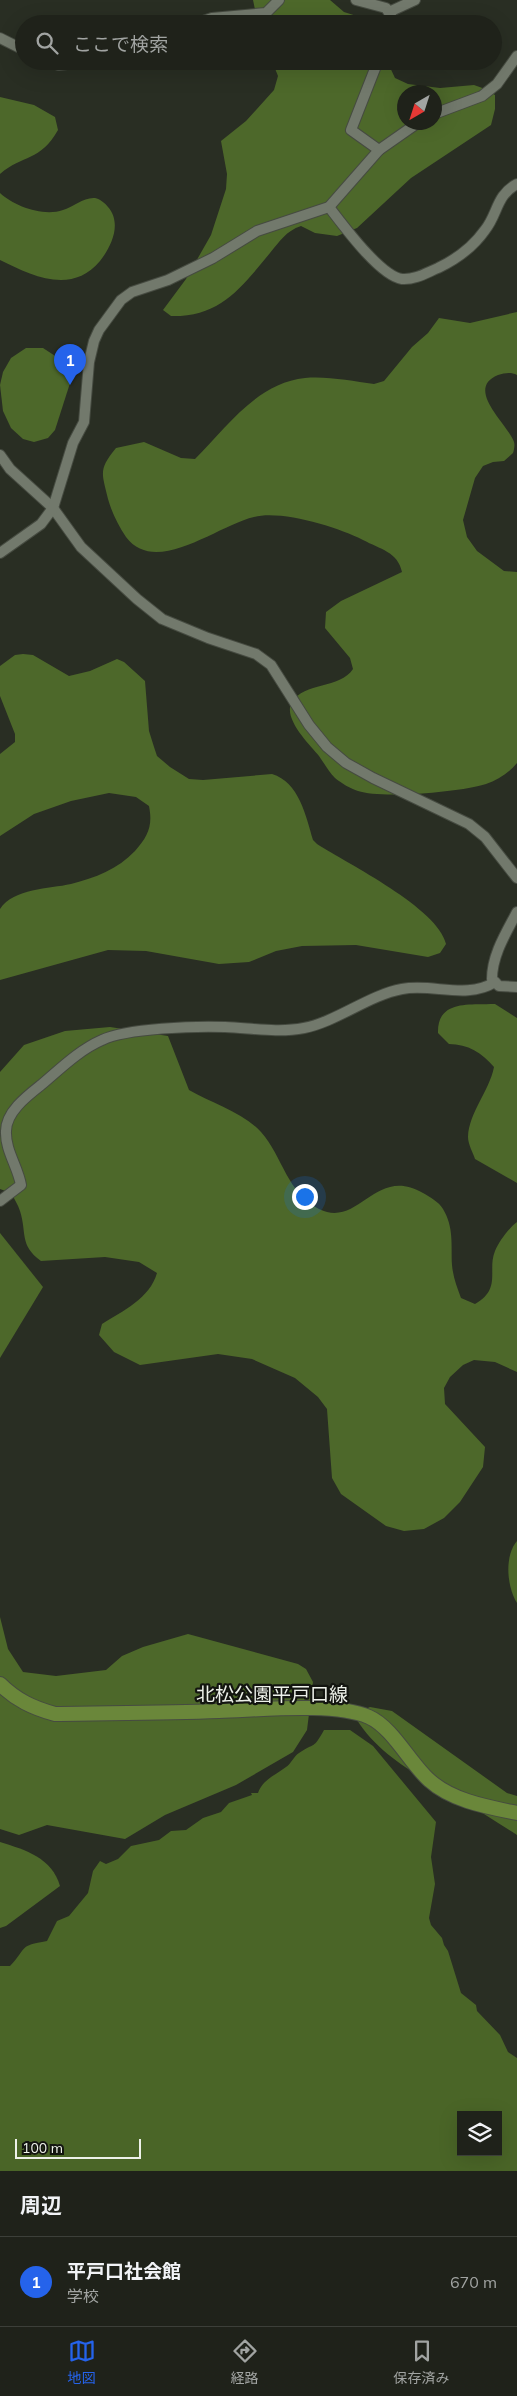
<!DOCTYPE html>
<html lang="ja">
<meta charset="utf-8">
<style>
body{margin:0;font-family:Mulish,"Noto Sans JP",sans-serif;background:#272a23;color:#f1f3f6}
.controls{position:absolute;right:15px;bottom:15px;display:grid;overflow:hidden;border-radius:0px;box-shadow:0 5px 20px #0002}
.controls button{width:45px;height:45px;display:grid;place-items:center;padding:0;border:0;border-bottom:1px solid #3c3f39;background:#1f221a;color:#f1f3f6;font:25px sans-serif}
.compass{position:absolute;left:397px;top:85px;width:45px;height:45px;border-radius:50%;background:#1f221a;box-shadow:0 5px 20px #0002;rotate:219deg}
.scale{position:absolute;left:15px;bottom:12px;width:126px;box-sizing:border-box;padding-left:5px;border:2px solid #edf1e9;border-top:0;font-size:14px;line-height:18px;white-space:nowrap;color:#edf1e9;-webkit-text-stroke:4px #131510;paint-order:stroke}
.you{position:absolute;left:304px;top:1196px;width:18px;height:18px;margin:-12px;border:4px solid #fff;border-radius:50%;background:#1a73e8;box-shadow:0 0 0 8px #1a73e833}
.badge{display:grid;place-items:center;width:32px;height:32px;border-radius:50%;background:#2563eb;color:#fff;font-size:16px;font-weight:700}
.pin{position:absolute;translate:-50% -41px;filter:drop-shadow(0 1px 2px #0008)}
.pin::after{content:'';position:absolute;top:26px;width:18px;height:15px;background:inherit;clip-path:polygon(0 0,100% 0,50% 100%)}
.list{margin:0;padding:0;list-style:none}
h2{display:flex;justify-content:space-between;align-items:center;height:65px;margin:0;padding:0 20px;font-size:21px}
h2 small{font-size:16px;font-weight:400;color:#a1a4a2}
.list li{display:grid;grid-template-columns:32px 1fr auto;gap:15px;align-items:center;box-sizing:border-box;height:90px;padding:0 20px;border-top:1px solid #3c3f39}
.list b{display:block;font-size:19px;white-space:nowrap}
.list p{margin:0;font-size:16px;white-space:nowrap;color:#a1a4a2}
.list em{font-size:16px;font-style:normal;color:#a1a4a2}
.icon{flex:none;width:28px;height:28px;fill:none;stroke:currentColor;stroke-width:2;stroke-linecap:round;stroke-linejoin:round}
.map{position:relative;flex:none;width:517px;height:2171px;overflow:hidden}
.search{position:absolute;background:#1f221a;box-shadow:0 5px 20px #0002;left:15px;right:15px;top:15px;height:55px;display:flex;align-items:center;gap:12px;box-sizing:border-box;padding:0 18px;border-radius:28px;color:#a1a4a2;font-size:19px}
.sheet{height:155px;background:#1f221a}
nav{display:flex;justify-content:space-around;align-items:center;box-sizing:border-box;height:70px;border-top:1px solid #3c3f39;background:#1f221a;font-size:14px;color:#a1a4a2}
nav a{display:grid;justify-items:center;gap:2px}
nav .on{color:#2563eb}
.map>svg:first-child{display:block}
.forest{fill:#4d682a;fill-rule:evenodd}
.water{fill:#4a6527;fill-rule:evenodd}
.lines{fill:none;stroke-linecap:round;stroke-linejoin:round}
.minor-casing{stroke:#464b41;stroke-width:12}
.major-casing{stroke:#464b41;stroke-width:16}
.minor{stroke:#72796c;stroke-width:10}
.major{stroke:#6a873a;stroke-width:14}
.labels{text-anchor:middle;stroke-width:4.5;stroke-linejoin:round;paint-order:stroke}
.street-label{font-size:19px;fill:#edf1e9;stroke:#131510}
</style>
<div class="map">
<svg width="517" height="2171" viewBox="0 0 517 2171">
<rect width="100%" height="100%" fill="#292e23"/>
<!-- forest -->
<g class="forest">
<polygon points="253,0 330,0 344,12 363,18 368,24 258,24"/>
<path d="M272,61H387L395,78L408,84L440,88L474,85L488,90L495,95V109L491,125L411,178L357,228L337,236L315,233L301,226C286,231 280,241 270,253C241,288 220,317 171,316L163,310L186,279L211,235L226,189L227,174L221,141L246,121L274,90L278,76ZM404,92H434V122H404Z"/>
<path d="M0,97L34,105L55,117L58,130C40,162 23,154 0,174Z"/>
<path d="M0,193C14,206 43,217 63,210C73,207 84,197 95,198C100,199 105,203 108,207C122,223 112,246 100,261C72,295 32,276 0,260Z"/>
<path d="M517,312V375C511,372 505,373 498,375C464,389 508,424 514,442C515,445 514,450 513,453L504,461L493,462L483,466L475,478L463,520L467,537L477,551L504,571L517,572V763C509,773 498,780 486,784C461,792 381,799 358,791C351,789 341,783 335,778C329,772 324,763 319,756C310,745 282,718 292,702C304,682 340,689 353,669L350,658L325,628L326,612L341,601L402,572C398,552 380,549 363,540C337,527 282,510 254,517C218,525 156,577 126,537C118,525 112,513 108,499C102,473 98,470 116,448L144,442L181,458L195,459C227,427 257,383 305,378C327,376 352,381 374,384L384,381L412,347L428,333L439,318L470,323Z"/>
<polygon points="26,348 43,348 72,367 71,380 55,430 48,438 34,442 23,439 11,428 3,411 0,385 3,372 11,358"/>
<path d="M23,654L33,655L69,676L90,671L117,659L124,662L145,681L149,731L154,747L157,756L170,767L189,779L203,780L272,774C299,782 306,816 313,840L317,844C348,864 438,908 446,944L440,953L428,957L356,945L302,946L276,951L249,962L219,964L146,951L108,950L0,980V909C14,888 49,889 71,884C95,878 118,869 135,851C148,836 153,826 149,806L136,797L109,793L71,801L34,814L0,836V754L15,742V734L0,696V666L15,655Z"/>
<path d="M495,1004L517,1018V1183L475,1159C473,1153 468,1144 468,1137C469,1112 489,1092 494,1067C482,1053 468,1044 449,1044L438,1033C437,999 471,1005 495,1004Z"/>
<path d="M110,1027L168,1036L189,1090C211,1103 243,1112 261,1132C283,1157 287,1193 319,1209C359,1229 375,1165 423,1193C430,1197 439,1202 443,1209C454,1227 451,1245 452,1265C453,1277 457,1287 461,1298L475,1304C502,1289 487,1270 495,1251C499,1241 509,1228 517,1222V1372L495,1362L474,1360L463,1365L450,1377L444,1388L445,1404L485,1447L483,1467L460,1502L444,1518L424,1529L404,1531L386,1526L341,1494L332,1478L327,1409L318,1397L295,1378L252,1359L218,1354L140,1365L114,1352L99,1335L102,1324C123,1311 150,1298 157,1273L139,1262L105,1257L41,1261C19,1245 27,1233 20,1211C18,1205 14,1198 11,1193L0,1189V1072L24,1045L65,1031Z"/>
<polygon points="0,1233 43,1287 0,1358"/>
<path d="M517,1541V1603C507,1587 504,1556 517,1541Z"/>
<polygon points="0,1617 8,1649 23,1672 56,1676 106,1670 122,1656 143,1647 188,1634 298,1664 306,1669 313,1682 307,1730 293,1752 236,1785 165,1815 125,1839 47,1825 19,1835 0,1829"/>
<path d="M370,1707L392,1711L507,1793L517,1796V1835C498,1823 480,1811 461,1800C424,1779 380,1757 357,1720L363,1710Z"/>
<path d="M0,1842C26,1850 52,1858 60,1886L6,1926L0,1928Z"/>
</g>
<!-- water -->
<path class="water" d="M324,1730H350L373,1746L436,1822L431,1857L435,1884L429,1918L431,1925L442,1938L444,1945L448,1951L461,1993L476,2005L477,2011L500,2035L508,2052L517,2058V2171H0V1966H10C28,1947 18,1946 47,1941L57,1921L69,1916L88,1893L93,1871L100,1861L106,1864L118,1859L131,1846L159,1840L171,1831L186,1830L203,1818L221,1812L229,1803L252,1795L251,1793H258C263,1779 276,1775 286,1767C291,1764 294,1756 299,1753C315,1742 313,1750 324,1730ZM461,2115H498V2152H461Z"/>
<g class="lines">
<defs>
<g id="minor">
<polyline points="356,0 386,8 391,16 389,24"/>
<polyline points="389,12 415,0"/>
<polyline points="195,24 212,18 266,13 279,0"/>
<polyline points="0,38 24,50"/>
<polyline points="48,61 59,65 91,61"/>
<polyline points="378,61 351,130 379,150"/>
<polyline points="434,114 482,96 497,84 517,56"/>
<path d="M329,207C343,225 380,276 402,279C415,280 426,273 438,268C457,259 473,247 485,230C498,214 496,195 517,184"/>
<polyline points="0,455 10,469 53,508 81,547 137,599 162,619 208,638 256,654 271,665 309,725 327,747 346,763 373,778 469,824 485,837 517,878"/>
<polyline points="0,553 41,524 53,508 73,443 84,422 89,362 94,341 99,330 121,300 132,292 168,280 213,258 257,231 329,207 379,150 419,122"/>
<path d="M517,912C506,933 492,955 492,979L499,986L517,987"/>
<path d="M0,1201L21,1185C18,1167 5,1150 6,1131C6,1112 27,1096 41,1085C60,1069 79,1050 102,1040C127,1028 196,1026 225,1027C251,1028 278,1033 304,1028C336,1022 369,995 402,989C433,983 466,1000 495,982"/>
</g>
<path id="major" d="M0,1684C16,1700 33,1708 55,1714C110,1713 164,1713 219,1711C259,1710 334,1702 369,1717C392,1727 410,1763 429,1780C452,1801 488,1807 517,1813"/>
</defs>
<!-- minor casing -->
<use href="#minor" class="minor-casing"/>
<!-- major casing -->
<use href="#major" class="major-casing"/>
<!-- minor -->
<use href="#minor" class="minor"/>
<!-- major -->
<use href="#major" class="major"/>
</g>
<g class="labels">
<!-- street labels -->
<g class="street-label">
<text x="272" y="1701">北松公園平戸口線</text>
</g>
</g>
</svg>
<div class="controls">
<button><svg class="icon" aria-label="layers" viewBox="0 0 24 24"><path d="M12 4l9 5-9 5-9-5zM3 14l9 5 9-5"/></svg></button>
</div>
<svg class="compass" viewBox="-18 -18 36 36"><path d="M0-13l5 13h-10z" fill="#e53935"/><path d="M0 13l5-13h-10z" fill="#a1a4a2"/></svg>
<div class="scale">100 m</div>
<div class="you"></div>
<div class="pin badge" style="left:70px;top:385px">1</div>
<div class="search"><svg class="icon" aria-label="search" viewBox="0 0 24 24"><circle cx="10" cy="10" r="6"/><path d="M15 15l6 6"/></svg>ここで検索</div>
</div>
<section class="sheet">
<h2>周辺<small></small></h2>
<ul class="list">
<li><span class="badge">1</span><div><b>平戸口社会館</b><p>学校</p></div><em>670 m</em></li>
</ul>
</section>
<nav>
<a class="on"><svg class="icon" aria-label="map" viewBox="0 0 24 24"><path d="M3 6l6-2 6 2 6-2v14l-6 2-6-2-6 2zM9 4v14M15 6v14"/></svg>地図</a>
<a><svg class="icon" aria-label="directions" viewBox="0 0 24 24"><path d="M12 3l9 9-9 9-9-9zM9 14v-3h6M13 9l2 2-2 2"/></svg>経路</a>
<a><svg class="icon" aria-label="saved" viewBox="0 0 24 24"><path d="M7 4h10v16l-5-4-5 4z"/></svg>保存済み</a>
</nav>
